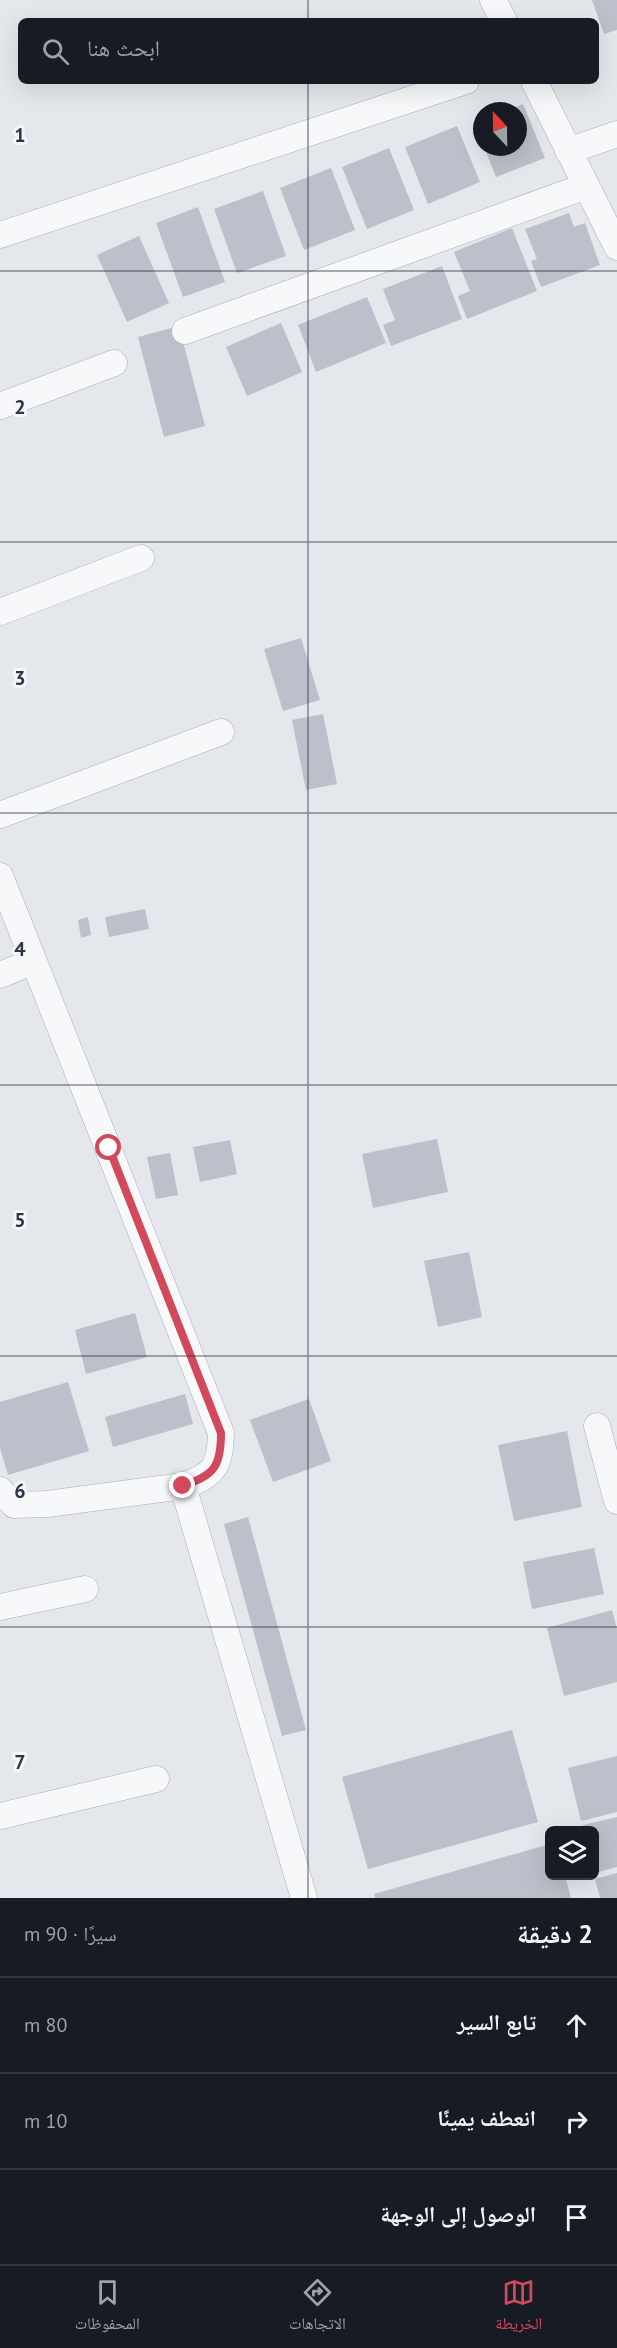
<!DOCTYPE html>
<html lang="ar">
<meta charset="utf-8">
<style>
body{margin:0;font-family:"PT Sans","Noto Naskh Arabic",sans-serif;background:#242831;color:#f1f3f6;direction:rtl}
.controls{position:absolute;right:18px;bottom:18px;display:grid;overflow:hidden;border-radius:9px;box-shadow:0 6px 24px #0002}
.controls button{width:54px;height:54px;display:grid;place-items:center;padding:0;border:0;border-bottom:2px solid #363941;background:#171b24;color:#f1f3f6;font:30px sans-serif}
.compass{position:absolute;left:473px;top:102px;width:54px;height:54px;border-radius:50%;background:#171b24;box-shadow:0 6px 24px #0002;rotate:338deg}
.stop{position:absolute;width:18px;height:18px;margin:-14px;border:4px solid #d1495b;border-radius:50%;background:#fff}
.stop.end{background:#d1495b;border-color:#fff;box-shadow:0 2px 6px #0008}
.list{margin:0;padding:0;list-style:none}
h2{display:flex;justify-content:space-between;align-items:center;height:78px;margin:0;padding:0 24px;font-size:26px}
h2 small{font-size:20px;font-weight:400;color:#9ea1a6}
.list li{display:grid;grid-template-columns:39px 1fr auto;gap:18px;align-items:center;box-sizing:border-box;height:96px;padding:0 24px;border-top:2px solid #363941}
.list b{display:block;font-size:22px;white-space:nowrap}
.list em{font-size:20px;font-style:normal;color:#9ea1a6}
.icon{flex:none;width:33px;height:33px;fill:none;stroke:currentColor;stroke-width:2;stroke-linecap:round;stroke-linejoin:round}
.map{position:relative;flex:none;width:617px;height:1898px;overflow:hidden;direction:ltr}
.search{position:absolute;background:#171b24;box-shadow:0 6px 24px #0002;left:18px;right:18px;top:18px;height:66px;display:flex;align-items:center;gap:15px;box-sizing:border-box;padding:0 21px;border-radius:9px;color:#9ea1a6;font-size:22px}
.sheet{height:366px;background:#171b24}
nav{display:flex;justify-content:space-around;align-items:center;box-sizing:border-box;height:84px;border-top:2px solid #363941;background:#171b24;font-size:16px;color:#9ea1a6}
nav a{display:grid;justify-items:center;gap:3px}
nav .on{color:#d1495b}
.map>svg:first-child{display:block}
.building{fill:#bbc0ca}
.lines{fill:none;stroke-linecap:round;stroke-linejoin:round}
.minor-casing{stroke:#a9aeb7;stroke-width:27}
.minor{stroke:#f7f8fa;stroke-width:26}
.route{stroke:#d1495b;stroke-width:8}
.grid{fill:none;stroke:#2b3445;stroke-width:1.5;stroke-opacity:0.55}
.grid-label{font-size:20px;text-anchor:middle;font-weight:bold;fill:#2b3445;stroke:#f4f6f9;stroke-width:6;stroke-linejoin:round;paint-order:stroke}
</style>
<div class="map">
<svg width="617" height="1898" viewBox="0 0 617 1898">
<rect width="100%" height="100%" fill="#e4e7ec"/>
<!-- building -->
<g class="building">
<polygon points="592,0 617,0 617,30 604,34"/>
<polygon points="523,104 545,158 496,177 484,147 518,147 518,111 507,111"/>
<polygon points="482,121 482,142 475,124"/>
<polygon points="457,126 480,182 428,204 405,147"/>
<polygon points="389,148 414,210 367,229 342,167"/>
<polygon points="331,168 355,230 304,250 280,188"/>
<polygon points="263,191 286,256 237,273 214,209"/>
<polygon points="198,207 225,282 183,297 156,223"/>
<polygon points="569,213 574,227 585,223 600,265 541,287 531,261 537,259 525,229"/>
<polygon points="512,228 537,291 467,319 458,296 470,291 454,252"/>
<polygon points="139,236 169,303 127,322 97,255"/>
<polygon points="442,266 462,319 391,346 383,325 395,320 383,289"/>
<polygon points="367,297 386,343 316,372 298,325"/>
<polygon points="281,323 302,372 247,396 226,347"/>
<polygon points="179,326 205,426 164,437 138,337"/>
<polygon points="301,638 320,700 283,711 264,649"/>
<polygon points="323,714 337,784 306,790 292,720"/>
<polygon points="145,909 149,929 109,937 105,917"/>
<polygon points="88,917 91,935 81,938 78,920"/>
<polygon points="437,1139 448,1192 373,1208 362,1154"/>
<polygon points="230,1140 237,1174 200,1182 193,1147"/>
<polygon points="170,1153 178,1195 156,1199 147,1157"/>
<polygon points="469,1252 482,1317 438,1327 424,1261"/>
<polygon points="135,1313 147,1357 86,1374 75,1330"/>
<polygon points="68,1382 89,1451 8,1475 0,1448 0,1402"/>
<polygon points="185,1394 193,1424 113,1447 105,1417"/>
<polygon points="309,1399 331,1461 273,1482 250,1420"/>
<polygon points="567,1431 582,1507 514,1521 498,1445"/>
<polygon points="248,1517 306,1730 282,1736 224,1524"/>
<polygon points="594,1548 604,1594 532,1609 523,1562"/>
<polygon points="612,1610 617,1629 617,1682 564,1696 547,1628"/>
<polygon points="512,1730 538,1822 368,1869 342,1777"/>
<polygon points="617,1756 617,1812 581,1821 568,1768"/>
<polygon points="617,1817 617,1867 594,1873 594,1830 584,1830 583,1825"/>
<polygon points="550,1844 550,1876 565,1876 571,1898 375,1898 374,1894"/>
<polygon points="617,1873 617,1898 600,1898 595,1879"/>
</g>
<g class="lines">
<defs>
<g id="minor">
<polyline points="493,0 504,21"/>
<polyline points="534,81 617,247"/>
<polyline points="568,151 617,134"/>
<polyline points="0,235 466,81"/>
<polyline points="185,331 586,186"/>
<polyline points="0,406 114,363"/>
<polyline points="0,612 141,558"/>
<polyline points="0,815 221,732"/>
<path d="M0,876L221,1433C220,1467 214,1475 183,1486L304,1898"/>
<polyline points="0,975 32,962"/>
<polyline points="597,1426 617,1501"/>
<polyline points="0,1490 14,1505 47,1504 183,1486"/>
<polyline points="0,1607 85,1589"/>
<polyline points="0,1816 156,1779"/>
</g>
</defs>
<!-- minor casing -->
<use href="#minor" class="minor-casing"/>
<!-- minor -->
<use href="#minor" class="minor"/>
</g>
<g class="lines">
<!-- route -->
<path class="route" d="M109,1148L221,1433C221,1467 214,1475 183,1486"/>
</g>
<!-- grid -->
<path class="grid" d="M308,0V21M308,81V1898M0,271H617M0,542H617M0,813H617M0,1085H617M0,1356H617M0,1627H617"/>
<g class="grid-label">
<text x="20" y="142">1</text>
<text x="20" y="414">2</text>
<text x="20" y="685">3</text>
<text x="20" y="956">4</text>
<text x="20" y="1227">5</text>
<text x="20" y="1498">6</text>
<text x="20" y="1769">7</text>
</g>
</svg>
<div class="controls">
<button><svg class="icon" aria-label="layers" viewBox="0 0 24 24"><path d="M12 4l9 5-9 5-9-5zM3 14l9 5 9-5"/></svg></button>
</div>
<svg class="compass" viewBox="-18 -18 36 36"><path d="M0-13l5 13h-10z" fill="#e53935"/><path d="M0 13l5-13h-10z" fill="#9ea1a6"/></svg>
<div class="stop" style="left:109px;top:1148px"></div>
<div class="stop end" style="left:183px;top:1486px"></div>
<div class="search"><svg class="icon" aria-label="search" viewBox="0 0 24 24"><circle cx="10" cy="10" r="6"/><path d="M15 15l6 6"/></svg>ابحث هنا</div>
</div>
<section class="sheet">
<h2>2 دقيقة<small>سيرًا · 90 m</small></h2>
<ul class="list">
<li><svg class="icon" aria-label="ahead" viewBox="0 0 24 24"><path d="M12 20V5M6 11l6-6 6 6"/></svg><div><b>تابع السير</b></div><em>80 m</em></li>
<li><svg class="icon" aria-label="right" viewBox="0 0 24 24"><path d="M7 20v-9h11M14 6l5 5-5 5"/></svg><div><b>انعطف يمينًا</b></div><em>10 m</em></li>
<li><svg class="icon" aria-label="arrive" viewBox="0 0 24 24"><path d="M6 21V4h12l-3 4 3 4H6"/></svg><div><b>الوصول إلى الوجهة</b></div></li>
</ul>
</section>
<nav>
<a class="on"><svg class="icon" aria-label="map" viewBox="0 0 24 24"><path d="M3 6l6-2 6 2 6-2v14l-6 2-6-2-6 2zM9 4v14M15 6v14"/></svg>الخريطة</a>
<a><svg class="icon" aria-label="directions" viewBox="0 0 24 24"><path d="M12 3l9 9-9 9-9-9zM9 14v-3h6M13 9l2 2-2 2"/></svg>الاتجاهات</a>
<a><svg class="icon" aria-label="saved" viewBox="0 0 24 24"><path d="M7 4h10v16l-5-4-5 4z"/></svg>المحفوظات</a>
</nav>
